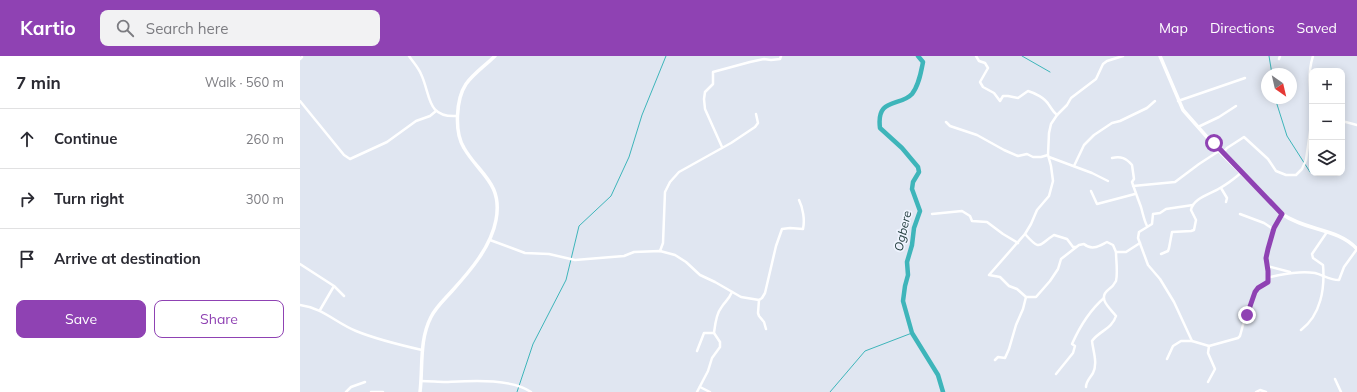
<!DOCTYPE html>
<meta charset="utf-8">
<style>
body{margin:0;font-family:Mulish,sans-serif;background:#f2f2f3;color:#2b2b33}
.controls{position:absolute;right:12px;top:12px;display:grid;overflow:hidden;border-radius:8px;box-shadow:0 2px 10px #0003}
.controls button{width:36px;height:36px;display:grid;place-items:center;padding:0;border:0;border-bottom:1px solid #e1e1e2;background:#fff;color:#2b2b33;font:20px sans-serif}
.compass{position:absolute;left:961px;top:12px;width:36px;height:36px;border-radius:50%;background:#fff;box-shadow:0 2px 10px #0003;rotate:146deg}
.stop{position:absolute;width:12px;height:12px;margin:-9px;border:3px solid #8f42b3;border-radius:50%;background:#fff}
.stop.end{background:#8f42b3;border-color:#fff;box-shadow:0 1px 4px #0008}
.list{margin:0;padding:0;list-style:none}
h2{display:flex;justify-content:space-between;align-items:center;height:52px;margin:0;padding:0 16px;font-size:17px}
h2 small{font-size:13px;font-weight:400;color:#7c7c81}
.list li{display:grid;grid-template-columns:26px 1fr auto;gap:12px;align-items:center;box-sizing:border-box;height:60px;padding:0 16px;border-top:1px solid #e1e1e2}
.list b{display:block;font-size:15px;white-space:nowrap}
.list em{font-size:13px;font-style:normal;color:#7c7c81}
.actions{display:flex;gap:8px;padding:12px 16px}
.actions a{flex:1;padding:9px 0;border:1px solid #8f42b3;border-radius:8px;text-align:center;font-size:14px;color:#8f42b3}
.actions .main{background:#8f42b3;color:#fff}
.icon{flex:none;width:22px;height:22px;fill:none;stroke:currentColor;stroke-width:2;stroke-linecap:round;stroke-linejoin:round}
.map{position:relative;flex:none;width:1057px;height:336px;overflow:hidden}
header{display:flex;align-items:center;gap:24px;box-sizing:border-box;height:56px;padding:0 20px;background:#8f42b3;color:#fff}
header strong{font-size:19px}
nav{display:flex;gap:22px;margin-inline-start:auto;font-size:14px}
.search{width:280px;height:36px;background:#f2f2f3;display:flex;align-items:center;gap:10px;box-sizing:border-box;padding:0 14px;border-radius:8px;color:#7c7c81;font-size:15px}
main{display:flex}
aside{flex:1;background:#fff}
.map>svg:first-child{display:block}
.lines{fill:none;stroke-linecap:round;stroke-linejoin:round}
.stream{stroke:#3eb5ba;stroke-width:1}
.river{stroke:#3eb5ba;stroke-width:4.5}
.minor{stroke:#fff;stroke-width:2.5}
.tertiary{stroke:#fff;stroke-width:3.5}
.route{stroke:#8f42b3;stroke-width:5}
.labels{text-anchor:middle;stroke-width:3.5;stroke-linejoin:round;paint-order:stroke}
.water-label{font-size:12px;font-style:italic;fill:#243e3f;stroke:#eef3fe}
</style>
<header>
<strong>Kartio</strong>
<div class="search"><svg class="icon" aria-label="search" viewBox="0 0 24 24"><circle cx="10" cy="10" r="6"/><path d="M15 15l6 6"/></svg>Search here</div>
<nav><a>Map</a><a>Directions</a><a>Saved</a></nav>
</header>
<main>
<aside>
<h2>7 min<small>Walk · 560 m</small></h2>
<ul class="list">
<li><svg class="icon" aria-label="ahead" viewBox="0 0 24 24"><path d="M12 20V5M6 11l6-6 6 6"/></svg><div><b>Continue</b></div><em>260 m</em></li>
<li><svg class="icon" aria-label="right" viewBox="0 0 24 24"><path d="M7 20v-9h11M14 6l5 5-5 5"/></svg><div><b>Turn right</b></div><em>300 m</em></li>
<li><svg class="icon" aria-label="arrive" viewBox="0 0 24 24"><path d="M6 21V4h12l-3 4 3 4H6"/></svg><div><b>Arrive at destination</b></div></li>
</ul>
<div class="actions"><a class="main">Save</a><a>Share</a></div>
</aside>
<div class="map">
<svg width="1057" height="336" viewBox="0 0 1057 336">
<rect width="100%" height="100%" fill="#e0e6f1"/>
<g class="lines">
<!-- stream -->
<g class="stream">
<polyline points="722,0 750,16"/>
<polyline points="969,0 972,18"/>
<polyline points="975,42 987,80 1010,116"/>
<polyline points="217,336 233,288 266,224 279,170 311,140 329,101 342,59 366,0"/>
<polyline points="530,336 565,295 612,277"/>
</g>
<!-- river -->
<path class="river" d="M618,0L623,6C621,16 619,29 612,38C600,51 576,41 580,72L602,92L618,111L619,116L613,126L612,133L620,155L614,172L612,189L607,206L608,219L605,230L603,245L612,277L638,319L643,336"/>
<!-- minor -->
<g class="minor">
<path d="M109,0C113,6 118,11 121,18C131,39 126,62 157,60"/>
<path d="M676,0L679,5L685,7L688,12L680,26L683,31L694,37L700,45L703,40H708L718,42L728,35C735,37 745,42 749,49C752,53 753,56 757,59"/>
<path d="M823,0L807,5L803,8L796,23L771,42L767,49L757,59L751,68L749,77L748,99L751,110L753,125L749,140L737,154L731,168L725,178L689,219L700,221L709,230L717,233L726,241H736L750,225L758,213L761,203L779,189L784,188C792,195 799,190 807,186L813,189L816,196H826L840,187"/>
<polyline points="0,3 2,1"/>
<polyline points="979,3 980,0"/>
<polyline points="0,45 44,99 50,103 87,86 116,65 130,60 136,55"/>
<polyline points="878,45 945,22"/>
<path d="M1012,48C1009,33 1008,16 1013,0"/>
<polyline points="1042,65 1057,69"/>
<polyline points="646,66 650,70 677,79 704,94 718,100 727,98 733,101 741,101 748,99"/>
<polyline points="898,71 919,61 936,50"/>
<polyline points="422,91 405,53 404,43 405,36 413,28 413,16 450,6 464,3 471,4 480,3 481,0"/>
<polyline points="922,98 927,92 944,81 968,103 976,115 986,119 996,119 1002,113 1006,104 1012,62"/>
<polyline points="749,101 792,117 808,125"/>
<path d="M812,102C821,100 826,102 832,109L834,123L832,126C835,135 838,143 841,151C843,158 844,164 847,170"/>
<polyline points="774,110 784,89 794,79 812,67 820,65 847,52 855,45"/>
<polyline points="833,130 875,126 899,108 919,95"/>
<polyline points="921,132 927,142 926,146"/>
<polyline points="791,135 797,148 835,138"/>
<polyline points="632,158 662,155 670,160 672,165 687,166 703,178 718,187"/>
<polyline points="940,158 964,167 973,173"/>
<path d="M725,178C741,196 738,189 754,179L767,183L773,191H776"/>
<path d="M190,184L225,197L249,198L275,204L324,200L334,196L360,195L375,199L386,206L400,219L415,226L441,241L459,244L462,242L465,237L476,190L482,173L490,172L503,173C505,164 503,152 499,144"/>
<polyline points="360,195 363,187 365,136 370,126 379,116 431,87 455,71 458,67 456,58"/>
<path d="M861,198L868,195L869,192L872,176L891,175L894,174L896,164L891,154C893,142 911,138 920,132C928,128 935,122 941,117"/>
<polyline points="0,208 34,230 44,240"/>
<polyline points="967,210 990,216"/>
<path d="M968,220L970,221C985,218 999,215 1015,217C1023,219 1030,224 1039,224L1044,211L1057,193"/>
<polyline points="459,244 458,257 459,260 464,266 466,273"/>
<path d="M0,249C23,252 36,267 56,275C78,284 100,289 122,294"/>
<polyline points="20,254 34,230"/>
<path d="M1001,274C1021,259 1025,232 1023,209L1013,202L1012,198L1027,176"/>
<polyline points="892,285 874,246 860,223 848,209 838,182 839,176 852,168 853,158 860,157 866,153 893,149"/>
<polyline points="397,295 404,277 414,277"/>
<path d="M867,303L873,290L881,285H892L909,290L938,282L940,280C943,269 950,241 957,233C960,230 965,229 968,226V215L966,202L968,193L974,171L982,158"/>
<polyline points="695,304 698,301 705,302 709,293 716,269 723,253 726,241"/>
<path d="M756,318L773,297L775,290L772,288C780,270 789,255 804,242"/>
<polyline points="1035,323 1041,336"/>
<path d="M121,325C130,325 138,326 146,326C170,325 211,322 231,336"/>
<polyline points="908,326 915,313 908,297 909,290"/>
<polyline points="400,331 410,336"/>
<path d="M786,331C786,325 790,322 793,317C798,307 793,295 792,285C799,275 812,273 816,260C811,253 797,243 808,234C811,232 814,229 816,225C818,217 816,204 816,196"/>
<polyline points="46,336 51,331 65,326"/>
<polyline points="71,336 83,336"/>
<path d="M397,336L408,315L412,302L420,291V286L414,277C415,269 416,258 421,252C425,245 428,245 432,236"/>
<polyline points="956,336 960,334 966,336"/>
</g>
<!-- tertiary -->
<g class="tertiary">
<path d="M860,0L883,54L922,98L982,158C1006,175 1038,172 1057,193"/>
<path d="M120,336C123,312 119,284 131,261C136,251 144,244 152,235C170,215 191,191 196,164C203,127 179,118 164,92C154,76 156,43 166,28C174,17 186,9 195,0"/>
</g>
</g>
<g class="lines">
<!-- route -->
<polyline class="route" points="914,87 982,158 974,172 968,193 966,202 968,215 968,226 958,232 955,236 947,259"/>
</g>
<g class="labels">
<!-- water labels -->
<g class="water-label">
<text transform="translate(603 175) rotate(-77)" y="4">Ogbere</text>
</g>
</g>
</svg>
<div class="controls">
<button>+</button>
<button>−</button>
<button><svg class="icon" aria-label="layers" viewBox="0 0 24 24"><path d="M12 4l9 5-9 5-9-5zM3 14l9 5 9-5"/></svg></button>
</div>
<svg class="compass" viewBox="-18 -18 36 36"><path d="M0-13l5 13h-10z" fill="#e53935"/><path d="M0 13l5-13h-10z" fill="#7c7c81"/></svg>
<div class="stop" style="left:914px;top:87px"></div>
<div class="stop end" style="left:947px;top:259px"></div>
</div>
</main>
